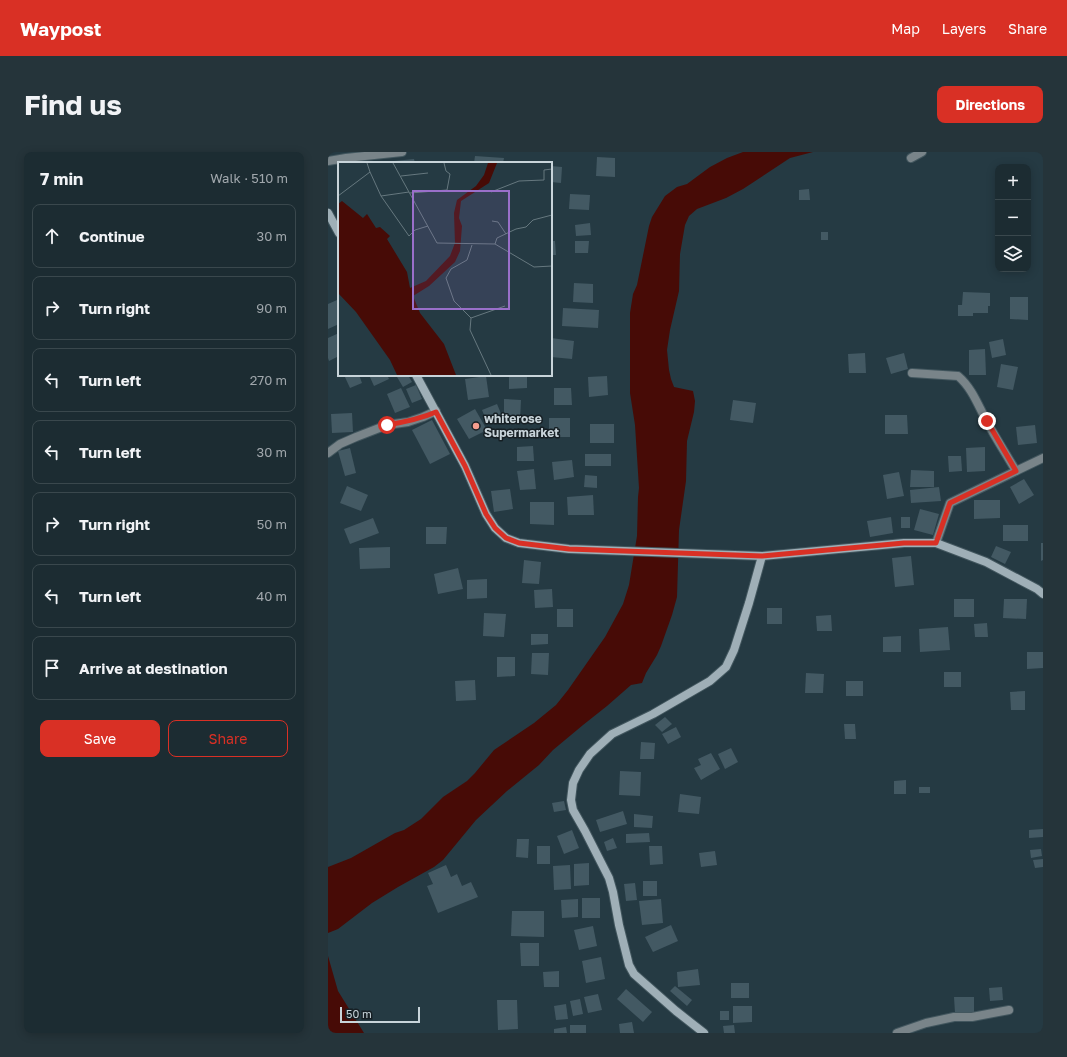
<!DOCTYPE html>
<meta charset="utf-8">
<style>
body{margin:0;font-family:"Golos Text",sans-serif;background:#25343a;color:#f1f3f6}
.controls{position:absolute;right:12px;top:12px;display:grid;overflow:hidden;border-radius:8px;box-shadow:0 2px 10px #0003}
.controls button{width:36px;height:36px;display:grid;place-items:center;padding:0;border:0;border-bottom:1px solid #3a484d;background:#1c2c32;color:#f1f3f6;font:20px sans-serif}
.scale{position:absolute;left:12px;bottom:10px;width:80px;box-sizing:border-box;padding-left:4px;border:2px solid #c8d4da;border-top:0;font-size:11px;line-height:14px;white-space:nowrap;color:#c8d4da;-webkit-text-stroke:3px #161f24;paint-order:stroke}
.stop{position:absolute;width:12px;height:12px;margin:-9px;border:3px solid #d93025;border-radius:50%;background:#fff}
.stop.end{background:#d93025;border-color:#fff;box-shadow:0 1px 4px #0008}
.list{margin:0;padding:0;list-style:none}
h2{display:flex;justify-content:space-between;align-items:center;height:52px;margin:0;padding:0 16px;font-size:17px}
h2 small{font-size:13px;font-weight:400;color:#a0a7ac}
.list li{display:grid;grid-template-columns:26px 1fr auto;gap:12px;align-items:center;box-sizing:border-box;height:64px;margin:0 8px 8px;padding:0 8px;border:1px solid #3a484d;border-radius:8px}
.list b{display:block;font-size:15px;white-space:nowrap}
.list em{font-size:13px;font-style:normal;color:#a0a7ac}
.actions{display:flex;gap:8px;padding:12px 16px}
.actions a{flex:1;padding:9px 0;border:1px solid #d93025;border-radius:8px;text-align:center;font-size:14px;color:#d93025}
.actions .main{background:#d93025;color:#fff}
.icon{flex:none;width:22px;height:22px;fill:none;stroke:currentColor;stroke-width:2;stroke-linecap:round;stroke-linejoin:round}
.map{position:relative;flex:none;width:715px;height:881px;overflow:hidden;border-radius:8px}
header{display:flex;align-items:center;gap:24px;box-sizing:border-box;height:56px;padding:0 20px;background:#d93025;color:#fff}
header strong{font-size:19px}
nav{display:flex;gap:22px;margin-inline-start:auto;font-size:14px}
.intro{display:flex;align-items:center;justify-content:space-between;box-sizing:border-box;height:96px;padding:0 24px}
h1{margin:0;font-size:28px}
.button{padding:10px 18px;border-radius:8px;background:#d93025;color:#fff;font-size:14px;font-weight:700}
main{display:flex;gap:24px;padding:0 24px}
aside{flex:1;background:#1c2c32;border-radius:8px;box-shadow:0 2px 10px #0003}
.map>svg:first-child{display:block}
.water{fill:#470b06}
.building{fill:#435963}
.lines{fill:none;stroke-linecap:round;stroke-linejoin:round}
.street-casing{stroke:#42565e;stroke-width:10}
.secondary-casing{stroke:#42565e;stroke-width:10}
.street{stroke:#798489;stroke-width:8}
.secondary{stroke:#9fafb7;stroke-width:8}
.route{stroke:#d93025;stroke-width:5}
.poi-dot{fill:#f59d8e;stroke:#161f24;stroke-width:1.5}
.labels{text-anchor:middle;stroke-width:3;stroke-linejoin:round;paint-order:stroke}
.poi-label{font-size:12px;font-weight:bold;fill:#c8d4da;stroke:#161f24;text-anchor:start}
.inset-road{fill:none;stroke:#66787f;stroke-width:1}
.view{fill:#9a6fca;fill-opacity:0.15;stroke:#9a6fca;stroke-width:2}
.inset-edge{fill:none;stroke:#c8d4da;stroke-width:2}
</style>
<header>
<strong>Waypost</strong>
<nav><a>Map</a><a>Layers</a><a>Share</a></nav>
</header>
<div class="intro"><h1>Find us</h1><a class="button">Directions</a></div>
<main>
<aside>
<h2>7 min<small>Walk · 510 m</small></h2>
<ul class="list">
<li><svg class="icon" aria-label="ahead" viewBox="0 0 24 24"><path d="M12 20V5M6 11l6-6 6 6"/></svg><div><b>Continue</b></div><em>30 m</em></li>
<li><svg class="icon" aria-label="right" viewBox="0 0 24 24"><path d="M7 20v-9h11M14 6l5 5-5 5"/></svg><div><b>Turn right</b></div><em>90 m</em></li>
<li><svg class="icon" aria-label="left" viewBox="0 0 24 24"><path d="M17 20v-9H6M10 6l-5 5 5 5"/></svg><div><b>Turn left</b></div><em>270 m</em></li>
<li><svg class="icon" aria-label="left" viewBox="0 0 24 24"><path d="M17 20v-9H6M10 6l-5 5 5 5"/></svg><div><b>Turn left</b></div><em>30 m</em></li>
<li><svg class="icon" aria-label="right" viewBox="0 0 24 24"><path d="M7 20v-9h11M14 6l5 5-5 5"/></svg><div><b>Turn right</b></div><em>50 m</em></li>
<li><svg class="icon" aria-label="left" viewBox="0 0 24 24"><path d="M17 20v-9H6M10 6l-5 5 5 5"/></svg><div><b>Turn left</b></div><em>40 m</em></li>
<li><svg class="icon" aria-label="arrive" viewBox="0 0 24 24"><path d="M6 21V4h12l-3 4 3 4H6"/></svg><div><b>Arrive at destination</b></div></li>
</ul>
<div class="actions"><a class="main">Save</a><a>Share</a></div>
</aside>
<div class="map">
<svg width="715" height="881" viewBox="0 0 715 881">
<rect width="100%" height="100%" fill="#253a43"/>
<!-- water -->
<g class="water">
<polygon points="415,0 485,0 462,6 415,37 398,46 369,57 361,64 357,73 352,102 351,139 342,178 339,198 341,218 343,227 346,235 365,239 367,249 366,260 359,289 358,329 351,378 349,445 344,463 333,494 329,503 318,521 314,531 303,533 279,554 255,573 225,598 211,613 179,639 148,668 115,708 106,715 70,735 44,751 10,777 0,781 0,715 23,706 67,681 76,678 93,667 115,645 139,629 147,621 166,598 206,571 228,553 240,538 277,485 295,452 301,433 309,384 310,345 311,336 307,273 302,241 302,161 305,142 309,133 321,74 324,65 337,44 349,35 359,32 382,15 399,6"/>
<polygon points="0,804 10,839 36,881 0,881"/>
</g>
<!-- building -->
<g class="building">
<polygon points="147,4 176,6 175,11 146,11"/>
<polygon points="269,5 287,6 287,25 268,24"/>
<polygon points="86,7 87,11 67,11 66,9"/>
<polygon points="223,14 234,15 233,31 223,30"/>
<polygon points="481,37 482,48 471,48 471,38"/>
<polygon points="242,42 262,43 261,58 241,57"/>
<polygon points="262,71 263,83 248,84 247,73"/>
<rect x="493" y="80" width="7" height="8"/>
<polygon points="223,89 227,89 228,103 223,103"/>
<polygon points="247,89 261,89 260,101 247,101"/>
<polygon points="246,131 265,132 265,151 245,150"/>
<polygon points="635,140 662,141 662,154 660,154 660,161 645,161 645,164 630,164 630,153 634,153"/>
<polygon points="682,145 700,145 700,168 682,167"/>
<polygon points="9,148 11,151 11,172 0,177 0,152"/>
<polygon points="235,156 271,158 270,176 234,174"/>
<polygon points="11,181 11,204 1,209 0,206 0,186"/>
<polygon points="223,186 246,189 244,207 223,205"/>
<polygon points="675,187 678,203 664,206 661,190"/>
<polygon points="657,197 658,223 641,223 641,198"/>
<polygon points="537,201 538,221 521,221 520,202"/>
<polygon points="576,201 580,217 563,222 558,206"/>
<polygon points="673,212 690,215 685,238 669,235"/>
<polygon points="16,223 31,223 34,231 22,236"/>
<polygon points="41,223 59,223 61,227 46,234"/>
<polygon points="72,223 80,223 84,230 75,235 69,225"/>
<polygon points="181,223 199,223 199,236 181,237"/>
<polygon points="158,224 161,245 140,248 137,227"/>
<polygon points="279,224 280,243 261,245 260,225"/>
<polygon points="88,233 94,247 84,251 78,237"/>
<polygon points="73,236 82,255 67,261 59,242"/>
<polygon points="226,236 243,236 244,253 226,253"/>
<polygon points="176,247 193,248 192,269 176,269"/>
<polygon points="405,248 428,251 425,271 402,268"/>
<polygon points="169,252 174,264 159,270 154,258"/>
<polygon points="147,257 159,278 141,287 129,267"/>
<polygon points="24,261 25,280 4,281 3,262"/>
<polygon points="557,263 579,263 580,282 557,282"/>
<rect x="221" y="266" width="21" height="19"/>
<polygon points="104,268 122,302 102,312 84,278"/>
<rect x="262" y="272" width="24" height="19"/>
<polygon points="707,273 709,291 690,293 688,275"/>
<polygon points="205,294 206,309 189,309 189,295"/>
<polygon points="657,295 657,319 639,320 638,296"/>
<polygon points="22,296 28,321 17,324 10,299"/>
<rect x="257" y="302" width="26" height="12"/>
<polygon points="620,304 633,304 634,319 621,320"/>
<polygon points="244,308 246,325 226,328 224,310"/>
<polygon points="206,317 208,337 192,338 189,319"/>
<polygon points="583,318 606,319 606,335 582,335"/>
<polygon points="571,320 576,344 559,347 555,323"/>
<polygon points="257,323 269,324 269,336 256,335"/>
<polygon points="696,327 706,343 691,352 682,335"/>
<polygon points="19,334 40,343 33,359 12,351"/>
<polygon points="611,335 613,349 583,351 582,338"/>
<polygon points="182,337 185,357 166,360 163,339"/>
<polygon points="265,343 266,363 240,363 239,345"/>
<polygon points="646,348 672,348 672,366 646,367"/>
<polygon points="202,350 226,350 226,373 202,372"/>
<polygon points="592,357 611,362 605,383 586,378"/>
<polygon points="563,365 565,381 542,385 539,369"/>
<rect x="573" y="365" width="9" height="11"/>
<polygon points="45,366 51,381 22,392 16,377"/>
<rect x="675" y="373" width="25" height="16"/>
<polygon points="98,375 119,375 118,392 98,392"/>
<polygon points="713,391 715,391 715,408 713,409"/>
<polygon points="668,394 683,400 677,412 663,405"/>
<polygon points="62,395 62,416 32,417 31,396"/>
<polygon points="583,404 586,433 567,435 564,406"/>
<polygon points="196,408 213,410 211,432 194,431"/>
<polygon points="130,416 135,437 110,442 106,422"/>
<polygon points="159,427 159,446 139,447 139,428"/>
<polygon points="224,437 225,455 207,456 206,438"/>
<rect x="626" y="447" width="20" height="18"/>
<polygon points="676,447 699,447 698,467 675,466"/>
<rect x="439" y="456" width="15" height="16"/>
<rect x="229" y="457" width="16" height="18"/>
<polygon points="156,461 178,462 176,485 155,484"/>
<polygon points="503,463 504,479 489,479 488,464"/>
<polygon points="659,471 660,485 647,485 646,472"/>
<polygon points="620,475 622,498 592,500 591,477"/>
<polygon points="203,482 220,482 220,492 203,493"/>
<polygon points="573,484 573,500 555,500 555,485"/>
<polygon points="699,500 715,500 715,516 699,517"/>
<polygon points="204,501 221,501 220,523 203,522"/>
<polygon points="169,505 187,505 187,524 169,525"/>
<rect x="616" y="520" width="17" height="15"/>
<polygon points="478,521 496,522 495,541 477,541"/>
<polygon points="147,528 148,548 128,549 127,529"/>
<rect x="518" y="529" width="17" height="15"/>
<polygon points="697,539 697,558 683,558 682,540"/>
<polygon points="337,565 344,572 334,580 327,573"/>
<polygon points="516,572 527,572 528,587 517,587"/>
<polygon points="348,575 353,585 340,592 334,582"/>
<polygon points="313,590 327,591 326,607 312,607"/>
<polygon points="403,596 410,610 397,617 390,602"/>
<polygon points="383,601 392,617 373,628 366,616 373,613 370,607"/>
<polygon points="292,619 313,620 312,644 291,643"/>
<polygon points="578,628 578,642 566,642 566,629"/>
<rect x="591" y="635" width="11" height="6"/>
<polygon points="352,642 373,645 371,662 350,660"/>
<polygon points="236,649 238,658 226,660 224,651"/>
<polygon points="295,659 299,672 272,680 268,668"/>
<polygon points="306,662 325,664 324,676 306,675"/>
<polygon points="715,677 715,685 701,686 701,678"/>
<polygon points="244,678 251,696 236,702 229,684"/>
<polygon points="321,681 322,690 298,691 298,682"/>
<polygon points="285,686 289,696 279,699 276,690"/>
<polygon points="189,687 201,687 200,706 188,705"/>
<rect x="209" y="694" width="13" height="18"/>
<polygon points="321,694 334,694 335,712 322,713"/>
<polygon points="713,697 714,704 703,706 702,698"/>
<polygon points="387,699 389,713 373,715 371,701"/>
<polygon points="715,707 715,715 707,716 705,708"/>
<polygon points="261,711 261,733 246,734 246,712"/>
<polygon points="118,713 123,725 129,722 134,734 143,730 150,745 110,761 99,734 105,732 100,721"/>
<polygon points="242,713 243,737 226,738 225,714"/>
<rect x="315" y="729" width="14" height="15"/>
<polygon points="307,731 309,748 298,749 296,732"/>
<rect x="254" y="746" width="18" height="20"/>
<polygon points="250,747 250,765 234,766 233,748"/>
<polygon points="333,747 335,771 314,773 311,749"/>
<polygon points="184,759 216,759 216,785 183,784"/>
<polygon points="343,773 350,789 325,800 317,785"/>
<polygon points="265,774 269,794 251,798 246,778"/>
<polygon points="192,791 211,791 211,814 193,814"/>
<polygon points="273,805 277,827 258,831 254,809"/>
<polygon points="370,817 372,833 350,835 349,820"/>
<polygon points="231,819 231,835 216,835 215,820"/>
<rect x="403" y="831" width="18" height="15"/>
<polygon points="347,834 364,848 359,854 342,839"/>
<polygon points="674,835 675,848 662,849 661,836"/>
<polygon points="298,837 324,860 315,870 289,847"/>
<polygon points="270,842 274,858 260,861 256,845"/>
<polygon points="626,845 646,845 646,861 627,861"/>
<polygon points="252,847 255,862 245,864 242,849"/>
<polygon points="169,848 189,848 190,877 170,878"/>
<polygon points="238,852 240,867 228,868 226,854"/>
<polygon points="405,854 424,854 424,870 405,871"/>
<rect x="392" y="859" width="9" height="9"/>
<polygon points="304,870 306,881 292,881 291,872"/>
<rect x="242" y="873" width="16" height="8"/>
<polygon points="406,873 407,881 396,881 395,874"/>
<polygon points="238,875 239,881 226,881 226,877"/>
</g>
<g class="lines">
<defs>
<g id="street">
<polyline points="583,6 594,0"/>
<polyline points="0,9 18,6 74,0"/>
<path d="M584,221L630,224C644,236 650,253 658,268C667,285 678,302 688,319"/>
<polyline points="0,301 12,292 28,285 59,273 80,270 95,265 108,259"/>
<polyline points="608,391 622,351 715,306"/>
<polyline points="569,881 598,871 626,865 644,865 681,858"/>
</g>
<g id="secondary">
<polyline points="0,61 11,81"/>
<polyline points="88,223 137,314 158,362 167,376 178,386 191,391 241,397 434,404 576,391 608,391 658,410 709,437 715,442"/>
<polyline points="376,881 348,859 306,822 301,813 291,773 285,740 281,726 257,679 245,658 243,648 245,631 251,618 262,602 284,582 325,562 382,529 398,515 406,498 421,451 434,404"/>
</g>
</defs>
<!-- street casing -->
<use href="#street" class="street-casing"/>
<!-- secondary casing -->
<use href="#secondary" class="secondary-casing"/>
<!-- street -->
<use href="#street" class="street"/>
<!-- secondary -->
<use href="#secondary" class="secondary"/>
</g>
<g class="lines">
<!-- route -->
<path class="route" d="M59,273C77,270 92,267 108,260L137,314L158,362L167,376L178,386L191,391L241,397L434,404L576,391H608L622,351L688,319L659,269"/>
</g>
<!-- markers -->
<circle class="poi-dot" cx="148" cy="274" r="4"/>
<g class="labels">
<!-- poi labels -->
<g class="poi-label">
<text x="156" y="271">whiterose<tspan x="156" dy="14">Supermarket</tspan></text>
</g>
</g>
<!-- overview -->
<g transform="translate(10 10)">
<rect width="214" height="214" fill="#253a43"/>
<path d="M150,1H159L151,21L123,39L121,56L124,64L122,89L117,100L91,124L75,134L82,151L106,182L118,213H59L52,198L18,150L0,131V42L4,39L25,56L29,52L38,66L42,65L52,74L49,77L69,110L72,126L88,119L112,94L117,81L116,51L119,38L138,24L146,13Z" fill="#470b06"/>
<path class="inset-road" d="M55,1L99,81L157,82L196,105L214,104M32,10L43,34L71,30M63,14L90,11M153,30L181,19L206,18V8L214,7M72,31L109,28L112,12L108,9L106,1M0,34L32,10L29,1M43,34L71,74L77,68L90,64M154,59L160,60L168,72M157,82L159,76L178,67L188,65L195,58L214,53M134,83L129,98L113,107L108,116L116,139L133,156L132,168L153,213M133,156L167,144"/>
<path class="view" d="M75,29H171V147H75Z"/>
<rect width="214" height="214" class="inset-edge"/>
</g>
</svg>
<div class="controls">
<button>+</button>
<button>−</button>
<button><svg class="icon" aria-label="layers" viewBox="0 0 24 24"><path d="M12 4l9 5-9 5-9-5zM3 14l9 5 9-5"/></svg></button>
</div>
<div class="scale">50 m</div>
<div class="stop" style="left:59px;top:273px"></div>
<div class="stop end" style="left:659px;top:269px"></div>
</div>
</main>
